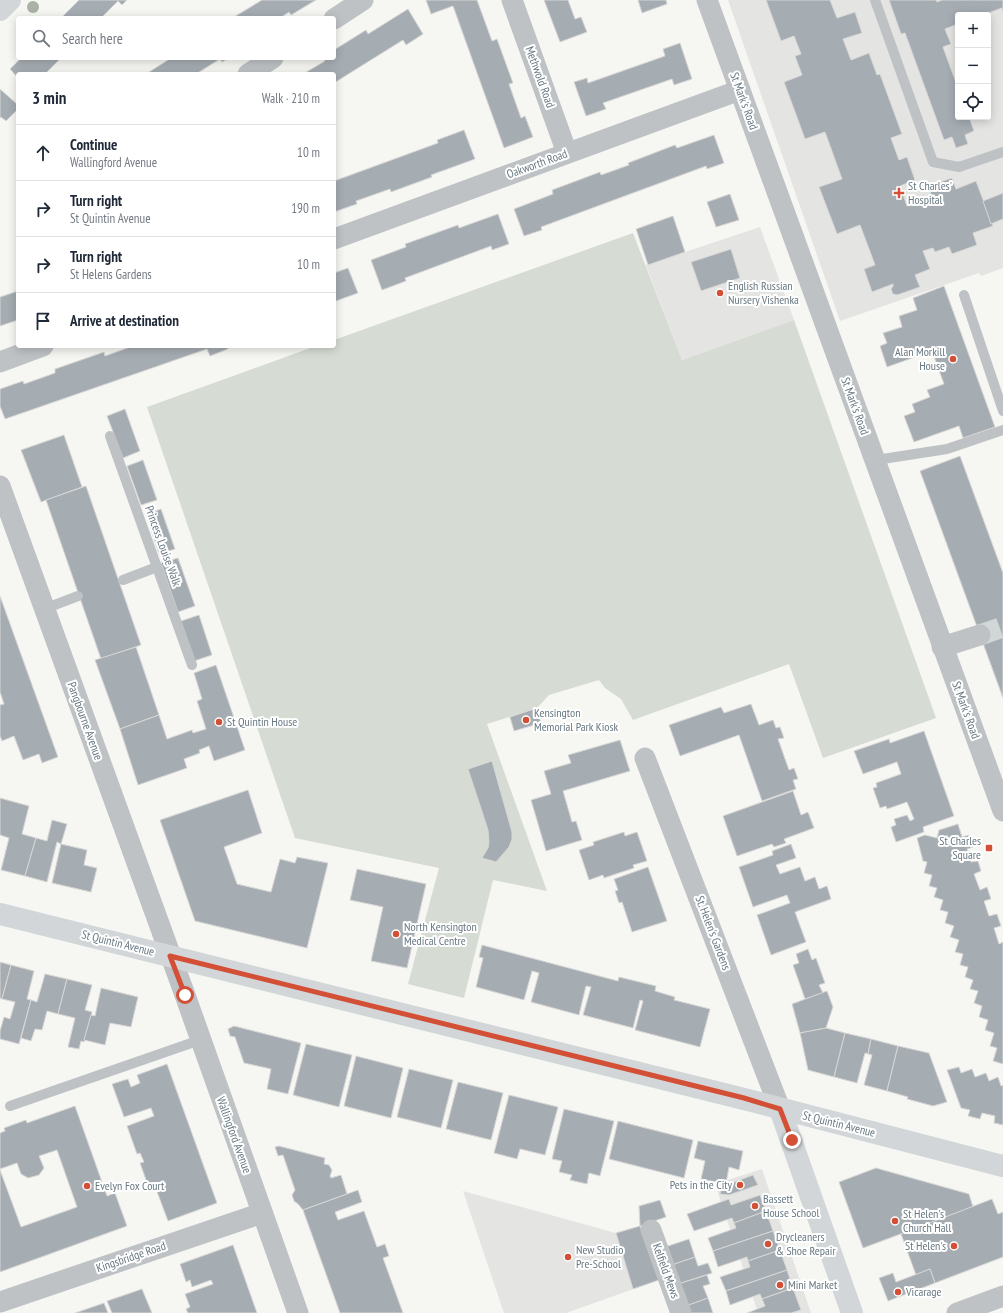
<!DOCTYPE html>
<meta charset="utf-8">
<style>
body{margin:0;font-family:"PT Sans Narrow",sans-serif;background:#f2f2f3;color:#1f2937}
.controls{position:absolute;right:12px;top:12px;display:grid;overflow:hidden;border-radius:4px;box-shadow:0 2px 10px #0003}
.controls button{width:36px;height:36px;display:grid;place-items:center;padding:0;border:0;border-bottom:1px solid #e0e1e3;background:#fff;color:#1f2937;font:20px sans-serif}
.stop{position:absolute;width:12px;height:12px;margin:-9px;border:3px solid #d34f36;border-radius:50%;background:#fff}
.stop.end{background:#d34f36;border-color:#fff;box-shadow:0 1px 4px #0008}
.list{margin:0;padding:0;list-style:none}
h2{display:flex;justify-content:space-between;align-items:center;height:52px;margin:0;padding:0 16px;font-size:17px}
h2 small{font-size:13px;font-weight:400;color:#747a83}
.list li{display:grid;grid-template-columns:26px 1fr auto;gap:12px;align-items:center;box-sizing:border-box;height:56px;padding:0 16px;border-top:1px solid #e0e1e3}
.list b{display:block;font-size:15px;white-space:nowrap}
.list p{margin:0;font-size:13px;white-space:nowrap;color:#747a83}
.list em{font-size:13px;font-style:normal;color:#747a83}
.icon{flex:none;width:22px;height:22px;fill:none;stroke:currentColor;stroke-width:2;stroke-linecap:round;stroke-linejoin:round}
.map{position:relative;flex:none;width:1003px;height:1313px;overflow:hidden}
.search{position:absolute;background:#fff;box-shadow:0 2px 10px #0003;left:16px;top:16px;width:320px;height:44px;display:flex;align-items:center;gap:10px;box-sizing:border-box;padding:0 14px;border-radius:4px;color:#747a83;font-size:15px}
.panel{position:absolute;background:#fff;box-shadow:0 2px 10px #0003;left:16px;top:72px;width:320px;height:276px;border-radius:4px}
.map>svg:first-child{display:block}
.built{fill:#e4e5e3;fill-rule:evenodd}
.green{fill:#d6dbd3}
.building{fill:#a6adb2;stroke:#d8d7d6}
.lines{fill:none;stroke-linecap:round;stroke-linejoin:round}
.street-tunnel{stroke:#d2d6d6;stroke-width:21;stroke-dasharray:21 10;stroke-linecap:butt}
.lane{stroke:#bec2c5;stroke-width:10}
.street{stroke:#bec2c5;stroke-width:21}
.secondary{stroke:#d2d6d9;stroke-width:22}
.tree{fill:#aab1a5}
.route{stroke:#d34f36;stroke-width:5}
.poi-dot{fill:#d34f36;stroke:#fff;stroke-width:1.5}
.labels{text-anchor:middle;stroke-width:4;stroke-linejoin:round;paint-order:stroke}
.street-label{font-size:12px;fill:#687881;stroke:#fff}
.poi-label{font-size:12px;fill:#687881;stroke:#fff;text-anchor:start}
</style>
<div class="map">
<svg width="1003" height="1313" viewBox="0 0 1003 1313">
<rect width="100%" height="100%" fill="#f6f6f3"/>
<!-- built -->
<g class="built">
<path d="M728,0H1003V268L981,276L979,273L840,321ZM958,15H988V117H958Z"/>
<polygon points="760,227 794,320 682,360 646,265"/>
<polygon points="762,1169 811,1313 758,1313 715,1184"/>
<polygon points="463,1191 616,1233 640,1226 659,1280 566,1313 504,1313"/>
</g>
<!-- green -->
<polygon class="green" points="633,233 682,360 794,320 936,718 823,758 789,664 633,720 621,699 605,688 599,680 549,695 537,708 487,724 547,891 493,880 464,998 408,984 439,868 295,838 147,407 316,346 334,346 334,340"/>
<!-- building -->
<g class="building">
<polygon points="79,0 127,0 122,5 118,1 101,18 61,18"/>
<polygon points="262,0 316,0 291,15 289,12 280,18 235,18 234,17"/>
<polygon points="426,0 477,0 492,41 497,39 513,83 509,84 521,118 525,116 533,137 504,148 453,6 431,14"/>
<polygon points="544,0 568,0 575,19 581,17 587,32 560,42"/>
<polygon points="638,0 666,0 667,4 642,13"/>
<polygon points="766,0 830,0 837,18 855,12 862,33 843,39 851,60 869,53 877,75 880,74 902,134 891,138 899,160 907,157 915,180 900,186 907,206 932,197 928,186 952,178 956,189 976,181 993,226 973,233 977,245 952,254 949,247 935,252 933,248 923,251 930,269 915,275 920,287 897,295 893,294 891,289 893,286 893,284 872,292 864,269 875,265 860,225 837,234 819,187 842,179 825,132 805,139 784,82 802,75 795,56 801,54 794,36 781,41"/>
<polygon points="889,0 936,0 937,2 942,0 1003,0 1003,12 1002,8 983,15 958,15 958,24 945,29 951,44 943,47 958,88 958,117 969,117 974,131 965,135 968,144 956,148 952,137 944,140 905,33 901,34"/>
<polygon points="408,9 423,34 406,45 403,40 334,83 334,74 303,74 325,61 323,58 334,58 334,50 366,30 368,34"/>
<polygon points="680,43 692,79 674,85 672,79 603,103 606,109 586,116 574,82 587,78 588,83 665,56 663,49"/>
<polygon points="21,58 61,58 45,74 18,74 18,78 10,69"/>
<polygon points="171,58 229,58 222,62 220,59 196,74 146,74"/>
<polygon points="0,89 18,105 18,109 6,121 1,117 0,118"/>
<polygon points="464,130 475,159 431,175 432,177 391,192 390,189 356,201 357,204 334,212 334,181 438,143 437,140"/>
<polygon points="714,135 724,163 707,169 706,166 541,227 542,230 524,236 514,209 553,194 552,190 600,172 601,175 629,165 628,163 675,145 677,148"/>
<polygon points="1003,193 1003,219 991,224 983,201"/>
<polygon points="730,194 739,220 716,227 707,202"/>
<polygon points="498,214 509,244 492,250 491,246 405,278 406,281 382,290 371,260 406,247 405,244 458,225 459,228"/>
<polygon points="673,216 685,252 648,265 636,229"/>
<polygon points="731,249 740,278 701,291 691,262"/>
<polygon points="348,268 358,293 336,301 335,298 334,299 334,273"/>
<polygon points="944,286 995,427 963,438 959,426 914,442 904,416 915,412 912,404 930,397 927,390 944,384 932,351 887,367 880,346 887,343 883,333 902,327 899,316 917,310 913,298"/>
<polygon points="18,291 18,320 0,326 0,297"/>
<polygon points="133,346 227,346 228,349 210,356 207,349 5,419 0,406 0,389 23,381 24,384 55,373 55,369 104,352 105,356"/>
<polygon points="125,409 140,451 123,458 107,416"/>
<polygon points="64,435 82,487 41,502 21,450"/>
<polygon points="960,456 1003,573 1003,698 920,471"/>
<polygon points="143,460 157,500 141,505 127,466"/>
<polygon points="86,486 141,645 101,659 46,500"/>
<polygon points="161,509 175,549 159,554 146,514"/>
<polygon points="178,558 195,606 178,612 161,563"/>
<polygon points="0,596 58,757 42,763 39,754 23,760 14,736 2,741 0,736 0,705 4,704 0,692"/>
<polygon points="199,615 212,655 194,661 181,621"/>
<polygon points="136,647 159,715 120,729 95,660"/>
<polygon points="216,665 245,750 214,761 209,746 199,750 200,753 184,759 187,768 138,785 120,729 159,715 167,739 192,730 193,733 206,729 197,701 202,699 194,673"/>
<polygon points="751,704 759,725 773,720 776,728 780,727 784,738 778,739 789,770 794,768 798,779 793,780 796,789 762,801 739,735 680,756 669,725 721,707 724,713"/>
<polygon points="537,708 541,723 514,731 510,717"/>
<polygon points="924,731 954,816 923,827 924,832 896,842 891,827 896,825 894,819 907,815 910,821 914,819 907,802 887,809 886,806 880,808 873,788 877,787 876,783 901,774 897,762 863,774 854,751 889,739 890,743"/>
<polygon points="620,740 630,771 563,791 572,822 576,821 582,840 546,851 531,800 551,794 544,771 571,763 568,755"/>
<polygon points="492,761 512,832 512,839 509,847 496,862 482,858 488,848 489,842 488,830 468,769"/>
<polygon points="248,790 262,833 224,847 237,884 271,892 280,859 295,863 297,857 328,863 307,948 195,921 160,820"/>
<polygon points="793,791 801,815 808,812 814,828 784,839 786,843 774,847 772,844 737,856 723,816"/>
<polygon points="0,798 29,806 22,834 36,838 25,876 1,870 9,838 0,835"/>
<polygon points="52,820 67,824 61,844 57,842 47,882 25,876 36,838 47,841"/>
<polygon points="958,824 962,837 969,835 973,847 967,849 971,862 978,861 981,871 974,874 980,890 987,887 991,899 984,901 989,916 997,914 1001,926 994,928 999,944 1003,942 1003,1064 993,1061 997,1048 990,1046 994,1033 985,1030 988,1020 979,1017 982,1006 974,1003 978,991 970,989 973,980 965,977 968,967 960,965 963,954 955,952 959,940 950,937 954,926 945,923 948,912 940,910 943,900 934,897 937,888 929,886 932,875 924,873 927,862 923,861 917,838 925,835 937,838 939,830"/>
<polygon points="624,832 625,836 637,832 647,861 633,865 634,868 604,878 603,875 589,880 579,850 594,845 593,842"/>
<polygon points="61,844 87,850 84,865 97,868 91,892 52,883"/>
<polygon points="791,844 796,858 776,865 780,874 800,867 805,881 815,877 819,889 827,886 831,899 795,912 806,942 771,955 757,915 790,903 787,895 753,907 739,867 773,855 772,851"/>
<polygon points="648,867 667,921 632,932 622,902 619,903 615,891 618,890 614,879"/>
<polygon points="357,869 426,884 407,968 371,961 383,907 350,900"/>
<polygon points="482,945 618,981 619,977 656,986 655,991 675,997 674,1000 710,1009 700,1047 635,1030 643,1001 640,1000 633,1028 583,1015 591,987 586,986 579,1015 531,1002 539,973 532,971 524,1000 476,987 483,958 479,957"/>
<polygon points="808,949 812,960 816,958 825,983 819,985 823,993 805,999 793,965 799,963 796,954"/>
<polygon points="0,962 11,965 2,999 0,998"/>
<polygon points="11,965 34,971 27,999 31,1000 19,1044 0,1039 0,1031 4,1017 10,1019 15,1002 2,999"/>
<polygon points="45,974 67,979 58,1014 47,1011 42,1030 35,1029 31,1041 21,1038 31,1000 37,1002"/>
<polygon points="67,979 92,985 85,1010 92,1012 84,1042 81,1041 79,1049 68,1047 75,1018 58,1014"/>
<polygon points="101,988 138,997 131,1027 110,1023 105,1045 84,1040 91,1015 95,1016"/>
<polygon points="827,991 833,1007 826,1028 800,1033 792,1004"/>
<polygon points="234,1026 301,1043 288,1094 267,1089 271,1069 244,1063 235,1037 230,1036 228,1029"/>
<polygon points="826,1028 845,1033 834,1077 808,1070 800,1033"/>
<polygon points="845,1033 871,1039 868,1054 865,1053 857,1083 834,1077"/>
<polygon points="871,1039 898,1046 887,1091 864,1085 872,1055 868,1054"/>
<polygon points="306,1044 352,1055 339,1107 293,1095"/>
<polygon points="898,1046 929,1053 947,1102 933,1106 907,1099 908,1097 887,1091"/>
<polygon points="356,1056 403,1068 391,1118 344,1106"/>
<polygon points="167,1064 217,1203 168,1221 156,1189 150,1191 140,1163 144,1162 140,1153 137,1154 127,1126 154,1116 151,1108 124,1117 112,1084 128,1079 131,1087 140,1083 137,1075"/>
<polygon points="959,1067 961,1073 972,1069 975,1077 986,1073 989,1081 998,1077 1001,1086 1003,1085 1003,1125 994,1123 995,1116 982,1113 980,1119 968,1116 970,1110 961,1108 947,1070"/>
<polygon points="409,1069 453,1080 441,1128 397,1117"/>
<polygon points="458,1082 503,1093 491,1140 446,1129"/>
<polygon points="509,1095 558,1107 545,1155 520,1149 517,1159 494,1153"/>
<polygon points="75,1106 107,1196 115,1193 127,1226 0,1272 0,1170 21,1227 77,1207 57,1150 39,1156 44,1168 39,1175 28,1178 21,1174 17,1163 0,1169 0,1133 5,1131 4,1128 26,1120 27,1123"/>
<polygon points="564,1109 614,1121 600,1176 589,1173 587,1184 570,1180 572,1175 559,1172 562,1161 552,1159"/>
<polygon points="618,1121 693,1140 684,1178 609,1159"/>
<polygon points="698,1141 743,1151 739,1170 729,1167 726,1184 701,1179 705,1161 694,1158"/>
<polygon points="279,1146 325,1158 324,1164 329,1165 332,1170 330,1176 331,1178 341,1175 347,1194 303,1210 298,1204 294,1201 292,1195 295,1190 283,1155 278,1156 275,1147"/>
<polygon points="876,1168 969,1194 973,1207 863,1248 839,1182"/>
<polygon points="753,1175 758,1185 729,1195 720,1194 723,1183 729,1184"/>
<polygon points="358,1190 362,1202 335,1212 338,1220 364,1211 377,1247 385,1244 389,1256 383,1258 403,1313 340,1313 303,1210"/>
<polygon points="760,1195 766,1211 734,1223 732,1218 694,1231 687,1214 729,1199 731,1205"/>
<polygon points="992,1199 998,1214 1003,1212 1003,1257 935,1283 930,1269 916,1275 901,1234"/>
<polygon points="660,1200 666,1217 640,1226 639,1206"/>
<polygon points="766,1211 773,1231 713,1251 708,1238 736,1228 734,1223"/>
<polygon points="640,1226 659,1280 633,1289 616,1233"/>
<polygon points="773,1231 780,1250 748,1261 747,1257 718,1267 713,1251"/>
<polygon points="689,1239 695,1257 672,1265 665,1247"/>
<polygon points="233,1245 257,1313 188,1313 186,1309 190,1307 185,1294 213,1284 211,1280 192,1287 190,1280 186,1282 180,1264"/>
<polygon points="780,1250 787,1270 726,1291 720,1277 750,1267 748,1261"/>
<polygon points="695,1257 698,1266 708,1263 712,1273 678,1284 672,1265"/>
<polygon points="930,1269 935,1283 888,1301 879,1278 893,1273 896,1282"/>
<polygon points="787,1270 793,1288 762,1299 760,1294 730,1305 726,1291"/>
<polygon points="707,1275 710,1284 703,1286 708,1298 686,1306 678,1284"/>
<polygon points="793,1288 801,1310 791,1313 747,1313 765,1306 762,1299"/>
<polygon points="142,1289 152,1313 112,1313 107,1301"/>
<polygon points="708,1298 713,1313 689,1313 686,1306"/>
<polygon points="104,1303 108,1313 75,1313"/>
</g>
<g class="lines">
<!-- street-tunnel -->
<polyline class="street-tunnel" points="980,635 1003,627"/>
<!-- lane -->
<g class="lane">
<polyline points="875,0 933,162 959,167 1003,152"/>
<polyline points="964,295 1003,411"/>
<polyline points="110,436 192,665"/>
<polyline points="876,460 947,449 1003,430"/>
<polyline points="123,580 157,567"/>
<polyline points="44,609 78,596"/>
<polyline points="10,1106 200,1040"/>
</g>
<!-- street -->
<g class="street">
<polyline points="512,0 567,153"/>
<polyline points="707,0 1003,811"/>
<polyline points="334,19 363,0"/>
<polyline points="248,74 273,58"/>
<polyline points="334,239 740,90"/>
<polyline points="0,362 43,346"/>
<polyline points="0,486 185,995 298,1313"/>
<polyline points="942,647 980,635"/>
<polyline points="645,758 780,1109"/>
<polyline points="651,1230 681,1313"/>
<polyline points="0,1302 262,1213"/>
<polyline points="957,1313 1003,1296"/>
</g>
<!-- secondary -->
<g class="secondary">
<polyline points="0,10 10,0"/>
<polyline points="0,914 744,1099 1003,1166"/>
<polyline points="780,1109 852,1313"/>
</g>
</g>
<!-- trees -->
<circle class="tree" cx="33" cy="7" r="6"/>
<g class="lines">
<!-- route -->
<polyline class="route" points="185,995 170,956 744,1098 780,1109 792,1140"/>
</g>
<!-- markers -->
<g class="poi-dot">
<path d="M897 187h4v4h4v4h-4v4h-4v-4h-4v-4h4z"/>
<circle cx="720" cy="293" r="4"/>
<circle cx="953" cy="359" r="4"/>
<circle cx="526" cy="720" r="4"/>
<circle cx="219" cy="722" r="4"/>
<rect x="985" y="844" width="8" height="8" rx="2"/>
<circle cx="396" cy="934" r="4"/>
<circle cx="740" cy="1185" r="4"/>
<circle cx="87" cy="1186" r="4"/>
<circle cx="755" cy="1206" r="4"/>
<circle cx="895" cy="1221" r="4"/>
<circle cx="768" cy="1244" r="4"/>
<circle cx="954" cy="1246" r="4"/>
<circle cx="568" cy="1257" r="4"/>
<circle cx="780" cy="1285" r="4"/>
<circle cx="898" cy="1292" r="4"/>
</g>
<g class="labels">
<!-- street labels -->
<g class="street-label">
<text transform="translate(540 77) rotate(70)" y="4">Methwold Road</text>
<text transform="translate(744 101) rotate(70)" y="4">St Mark's Road</text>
<text transform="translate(537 164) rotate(-20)" y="4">Oakworth Road</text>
<text transform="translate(855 406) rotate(70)" y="4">St Mark's Road</text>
<text transform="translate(163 546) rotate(70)" y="4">Princess Louise Walk</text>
<text transform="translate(966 710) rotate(70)" y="4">St Mark's Road</text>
<text transform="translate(85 721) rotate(70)" y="4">Pangbourne Avenue</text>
<text transform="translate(713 933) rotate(69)" y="4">St. Helen's Gardens</text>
<text transform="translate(118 943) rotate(14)" y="4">St Quintin Avenue</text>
<text transform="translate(839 1124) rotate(14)" y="4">St Quintin Avenue</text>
<text transform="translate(234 1135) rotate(70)" y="4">Wallingford Avenue</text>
<text transform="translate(131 1257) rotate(-19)" y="4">Kingsbridge Road</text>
<text transform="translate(666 1271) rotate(70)" y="4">Kelfield Mews</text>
</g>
<!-- poi labels -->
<g class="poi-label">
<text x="908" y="190">St Charles'<tspan x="908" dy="14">Hospital</tspan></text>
<text x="728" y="290">English Russian<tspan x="728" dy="14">Nursery Vishenka</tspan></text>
<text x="945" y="356" text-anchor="end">Alan Morkill<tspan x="945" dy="14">House</tspan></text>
<text x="534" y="717">Kensington<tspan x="534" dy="14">Memorial Park Kiosk</tspan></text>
<text x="227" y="726">St Quintin House</text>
<text x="981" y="845" text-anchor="end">St Charles<tspan x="981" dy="14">Square</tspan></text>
<text x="404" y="931">North Kensington<tspan x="404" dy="14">Medical Centre</tspan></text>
<text x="732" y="1189" text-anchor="end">Pets in the City</text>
<text x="95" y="1190">Evelyn Fox Court</text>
<text x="763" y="1203">Bassett<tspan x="763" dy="14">House School</tspan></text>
<text x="903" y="1218">St Helen's<tspan x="903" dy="14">Church Hall</tspan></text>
<text x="776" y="1241">Drycleaners<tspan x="776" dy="14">&amp; Shoe Repair</tspan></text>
<text x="946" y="1250" text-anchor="end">St Helen's</text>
<text x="576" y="1254">New Studio<tspan x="576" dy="14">Pre-School</tspan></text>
<text x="788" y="1289">Mini Market</text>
<text x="906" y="1296">Vicarage</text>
</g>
</g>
</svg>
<div class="controls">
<button>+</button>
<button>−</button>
<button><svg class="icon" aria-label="locate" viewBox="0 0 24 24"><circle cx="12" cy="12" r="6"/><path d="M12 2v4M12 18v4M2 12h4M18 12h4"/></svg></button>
</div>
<div class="stop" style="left:185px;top:995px"></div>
<div class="stop end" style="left:792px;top:1140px"></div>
<div class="search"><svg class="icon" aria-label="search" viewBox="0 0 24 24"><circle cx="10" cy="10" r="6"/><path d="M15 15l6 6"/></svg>Search here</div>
<section class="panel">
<h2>3 min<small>Walk · 210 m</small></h2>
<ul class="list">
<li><svg class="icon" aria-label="ahead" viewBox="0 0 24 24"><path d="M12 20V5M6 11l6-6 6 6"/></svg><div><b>Continue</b><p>Wallingford Avenue</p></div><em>10 m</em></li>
<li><svg class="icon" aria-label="right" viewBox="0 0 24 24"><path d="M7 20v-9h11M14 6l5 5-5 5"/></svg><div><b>Turn right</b><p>St Quintin Avenue</p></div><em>190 m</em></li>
<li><svg class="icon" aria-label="right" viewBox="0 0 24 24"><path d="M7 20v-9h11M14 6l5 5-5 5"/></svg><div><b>Turn right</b><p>St Helens Gardens</p></div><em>10 m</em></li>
<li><svg class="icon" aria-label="arrive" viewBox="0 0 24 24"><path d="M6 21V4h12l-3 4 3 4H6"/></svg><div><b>Arrive at destination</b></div></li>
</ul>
</section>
</div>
